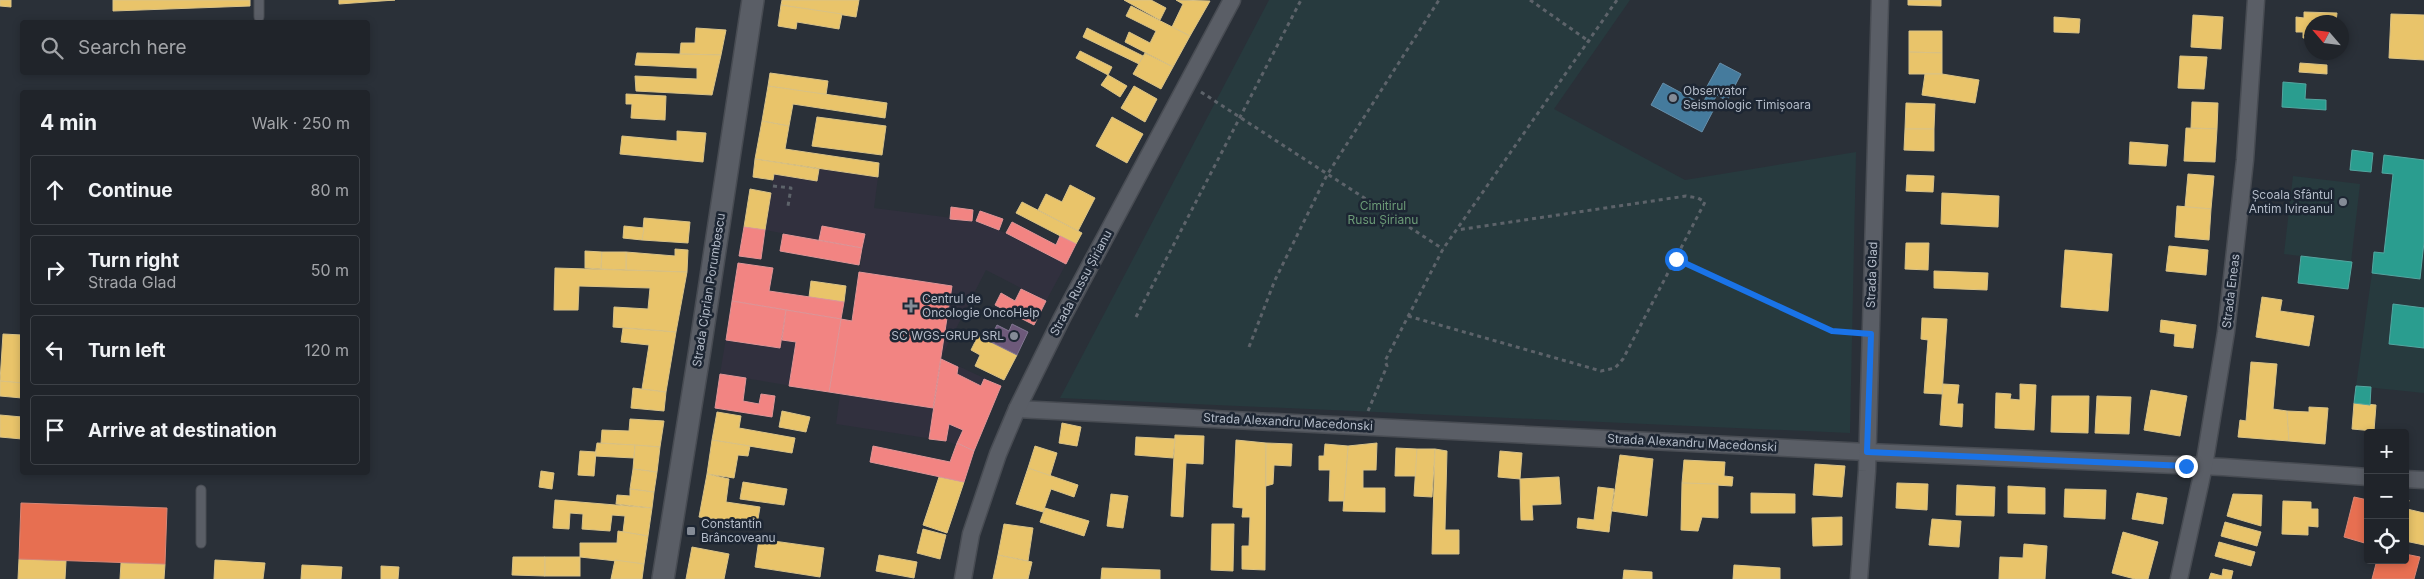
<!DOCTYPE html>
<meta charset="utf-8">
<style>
body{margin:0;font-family:Inter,sans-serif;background:#2d3036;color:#f1f3f6}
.controls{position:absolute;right:15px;bottom:15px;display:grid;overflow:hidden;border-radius:5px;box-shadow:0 2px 8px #0003}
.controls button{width:45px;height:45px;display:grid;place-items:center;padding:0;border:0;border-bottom:1px solid #3d4147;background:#20242a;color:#f1f3f6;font:25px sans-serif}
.compass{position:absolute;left:2304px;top:15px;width:45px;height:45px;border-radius:50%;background:#20242a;box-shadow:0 2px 8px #0003;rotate:298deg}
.stop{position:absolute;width:15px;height:15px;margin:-11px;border:4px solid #1a73e8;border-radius:50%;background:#fff}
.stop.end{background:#1a73e8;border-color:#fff;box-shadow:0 1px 5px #0008}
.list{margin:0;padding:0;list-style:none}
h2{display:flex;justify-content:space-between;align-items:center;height:65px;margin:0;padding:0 20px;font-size:21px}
h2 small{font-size:16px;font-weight:400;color:#a2a4a8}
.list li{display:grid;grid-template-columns:32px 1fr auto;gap:15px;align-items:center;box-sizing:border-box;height:70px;margin:0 10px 10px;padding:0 10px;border:1px solid #3d4147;border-radius:5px}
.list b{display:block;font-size:19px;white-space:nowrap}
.list p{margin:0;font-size:16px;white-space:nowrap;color:#a2a4a8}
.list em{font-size:16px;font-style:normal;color:#a2a4a8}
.icon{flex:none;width:28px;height:28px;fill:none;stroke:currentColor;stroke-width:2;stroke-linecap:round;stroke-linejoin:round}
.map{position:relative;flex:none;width:2424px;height:579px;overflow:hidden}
.search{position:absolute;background:#20242a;box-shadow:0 2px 8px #0003;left:20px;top:20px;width:350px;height:55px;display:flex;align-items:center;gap:12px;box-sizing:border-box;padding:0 18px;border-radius:5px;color:#a2a4a8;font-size:19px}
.panel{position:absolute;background:#20242a;box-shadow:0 2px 8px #0003;left:20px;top:90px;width:350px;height:385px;border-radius:5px}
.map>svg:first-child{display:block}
.medical{fill:#31303e}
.green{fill:#273a3e}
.homes{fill:#e9c46a;stroke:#d9c286}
.shops{fill:#e76f51;stroke:#d88675}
.offices{fill:#6d597a;stroke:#827792}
.schools{fill:#2a9d8f;stroke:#53a6a0}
.health{fill:#f28482;stroke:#df9597}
.public{fill:#457b9d;stroke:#668eaa}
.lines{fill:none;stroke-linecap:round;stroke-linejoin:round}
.service-casing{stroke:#484c53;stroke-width:11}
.minor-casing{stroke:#484c53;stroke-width:19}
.tertiary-casing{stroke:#484c53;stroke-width:24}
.path{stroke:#5d636a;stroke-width:3;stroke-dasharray:4 4;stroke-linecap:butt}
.service{stroke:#5a5e66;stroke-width:9}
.minor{stroke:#5a5e66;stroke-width:16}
.tertiary{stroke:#5a5e66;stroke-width:21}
.route{stroke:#1a73e8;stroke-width:6}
.poi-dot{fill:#848b96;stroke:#1d2633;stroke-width:2}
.labels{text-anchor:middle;stroke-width:5;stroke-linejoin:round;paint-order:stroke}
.poi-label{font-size:12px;fill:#b4bcc9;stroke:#1d2633;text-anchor:start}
.park-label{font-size:12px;fill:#6b9a76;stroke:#1d2633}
.street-label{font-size:12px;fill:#b4bcc9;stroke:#1d2633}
</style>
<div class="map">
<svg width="2424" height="579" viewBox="0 0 2424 579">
<rect width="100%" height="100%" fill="#2a3038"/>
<!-- medical -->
<polygon class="medical" points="819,169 878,177 874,208 976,221 999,230 1066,264 1046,301 986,270 941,358 1001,386 974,451 946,441 836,424 840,394 720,374 732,301 852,321 865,234 822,226 819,240 765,230 774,174 817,181"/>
<!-- green -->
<g class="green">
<polygon points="1269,0 1630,0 1554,109 1685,180 1856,152 1850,433 1060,398"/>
<polygon points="2293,176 2360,184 2351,262 2284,254"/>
<polygon points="2424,242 2424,393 2356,386 2372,273 2420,279"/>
</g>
<!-- homes -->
<g class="homes">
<polygon points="0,0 11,0 11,7 0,6"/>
<polygon points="113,0 250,0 250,6 113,11"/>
<polygon points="339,0 395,0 339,4"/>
<polygon points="782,0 859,0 856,17 781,5"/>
<polygon points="1124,0 1151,0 1166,8 1160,20"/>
<polygon points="1176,0 1210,1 1190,36 1172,27 1183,4"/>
<polygon points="1908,0 1941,0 1941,6 1908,5"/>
<polygon points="781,5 842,14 839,29 797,22 796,29 778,26"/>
<polygon points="1131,6 1190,36 1173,67 1125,42 1129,32 1150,43 1156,31 1126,16"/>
<polygon points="2304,12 2337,13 2336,22 2312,22 2312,38 2303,38 2303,32 2296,32 2296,17 2304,18"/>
<polygon points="2391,14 2424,15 2424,60 2389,58"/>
<polygon points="2193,15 2223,17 2221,49 2191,47"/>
<polygon points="2054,17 2080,19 2079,33 2054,32"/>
<polygon points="696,28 726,30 721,55 680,54 681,43 695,43"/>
<polygon points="1087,28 1143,56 1139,64 1083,37"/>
<polygon points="1909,31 1942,31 1942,53 1909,52"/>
<polygon points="1080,51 1112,67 1108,75 1076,58"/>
<polygon points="1909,52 1942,53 1942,74 1909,74"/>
<polygon points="637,53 721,55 712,95 636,91 635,76 697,79 697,68 635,65"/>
<polygon points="1145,53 1173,67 1161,89 1133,74"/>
<polygon points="2180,56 2207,57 2204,89 2178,88"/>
<polygon points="2300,63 2327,65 2327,74 2299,72"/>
<polygon points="770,73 828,81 826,95 768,86"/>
<polygon points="1925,74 1942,74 1979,80 1975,103 1922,95"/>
<polygon points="1108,75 1127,86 1120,97 1101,85"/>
<polygon points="768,86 887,103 885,118 793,104 789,126 762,121"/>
<polygon points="1134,86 1157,99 1145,122 1121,108"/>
<polygon points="626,94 666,96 665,120 631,118 632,104 626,104"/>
<polygon points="2192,102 2218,103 2217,129 2191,128"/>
<polygon points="1906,103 1935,104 1934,129 1905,129"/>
<polygon points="817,117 886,126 882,155 812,146"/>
<polygon points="1112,117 1143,134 1127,163 1096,146"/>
<polygon points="762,121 789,126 785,149 879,163 878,177 755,159"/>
<polygon points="2186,128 2217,129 2215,162 2184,161"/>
<polygon points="1905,129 1934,129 1934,151 1904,150"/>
<polygon points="677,131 706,133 703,162 620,154 622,136 677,141"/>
<polygon points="2130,142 2168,145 2166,166 2129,164"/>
<polygon points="755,159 819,169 817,181 774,174 773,180 753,177"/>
<polygon points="2188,174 2214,176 2211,209 2185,207"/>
<polygon points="1907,175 1934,176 1933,192 1906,191"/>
<polygon points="1070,185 1095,198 1078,231 1038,210 1046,194 1062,202"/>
<polygon points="750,189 771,193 765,230 744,227"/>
<polygon points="1942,193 1999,196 1998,227 1941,224"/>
<polygon points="1022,202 1082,233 1076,244 1016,213"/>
<polygon points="2177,206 2211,209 2209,240 2175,237"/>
<polygon points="644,218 690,222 688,243 642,240"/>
<polygon points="624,226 644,228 642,240 623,238"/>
<polygon points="1906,243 1929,243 1928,270 1905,269"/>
<polygon points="2169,246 2208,250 2206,275 2166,271"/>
<polygon points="675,249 688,250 687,272 626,270 626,252 675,256"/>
<polygon points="2065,250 2112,254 2108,311 2061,307"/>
<polygon points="585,251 602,252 601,269 585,268"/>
<polygon points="602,252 626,252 626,270 601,269"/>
<polygon points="555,268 687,272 676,332 613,327 614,307 648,309 650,288 579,286 578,310 554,310"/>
<polygon points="1934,271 1988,273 1987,290 1934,288"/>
<polygon points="811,281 846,286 844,302 809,297"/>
<polygon points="2262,297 2282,300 2280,311 2314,316 2309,346 2256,337"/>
<polygon points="1922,318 1947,319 1942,394 1924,393 1928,340 1921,339"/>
<polygon points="2161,320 2196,325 2193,348 2174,346 2175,334 2160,332"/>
<polygon points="623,328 676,332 666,392 642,389 649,345 621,342"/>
<polygon points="3,334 22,335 22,383 0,381"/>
<polygon points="978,336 1017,355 1004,380 975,366 980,355 971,350"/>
<polygon points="2251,362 2277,364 2273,409 2287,411 2289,441 2238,437 2240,420 2246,421"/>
<polygon points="0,381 22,383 22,398 0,396"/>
<polygon points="1943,384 1959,385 1957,404 1963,404 1962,427 1940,425"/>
<polygon points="2020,384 2036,385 2034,430 1995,428 1996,393 2011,394 2010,399 2020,400"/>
<polygon points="633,388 666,392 664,411 631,408"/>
<polygon points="2151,390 2187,396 2180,436 2144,430"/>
<polygon points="2052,396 2089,396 2088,433 2051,432"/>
<polygon points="2097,396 2131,397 2129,434 2095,433"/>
<polygon points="2354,403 2376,405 2374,431 2352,429"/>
<polygon points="2309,407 2328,408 2325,444 2289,441 2287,411 2309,412"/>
<polygon points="782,411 810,417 806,432 779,427"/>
<polygon points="717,412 741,416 739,428 795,438 792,453 712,440"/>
<polygon points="0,415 22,417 22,439 0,437"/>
<polygon points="630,419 664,421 660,447 601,443 602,430 629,431"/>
<polygon points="1062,423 1081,427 1077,446 1059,443"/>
<polygon points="1175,435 1204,436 1203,464 1186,463 1183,517 1171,516"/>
<polygon points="1136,437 1175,439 1173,458 1135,455"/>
<polygon points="712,440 750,446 748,456 738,455 734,478 707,474"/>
<polygon points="1236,440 1266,443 1265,570 1242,569 1242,546 1249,546 1250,517 1242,517 1243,508 1233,507"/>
<polygon points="597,443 635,445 634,458 595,456"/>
<polygon points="1266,443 1292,444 1291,466 1274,465 1273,484 1266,486"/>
<polygon points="1377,443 1376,470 1363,470 1363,488 1385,488 1385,512 1343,511 1348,446"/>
<polygon points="1325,444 1348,446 1344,501 1329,501 1330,470 1319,470 1319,456 1324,456"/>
<polygon points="635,445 660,447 657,472 633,469"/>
<polygon points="1035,446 1057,453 1050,476 1028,468"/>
<polygon points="1396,448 1417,449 1416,476 1395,476"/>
<polygon points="1417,449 1435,449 1432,497 1414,496"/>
<polygon points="1435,449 1447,451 1445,530 1459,530 1459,554 1432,554"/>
<polygon points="580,451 596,452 594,476 578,475"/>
<polygon points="1500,451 1522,453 1520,479 1498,477"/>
<polygon points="1620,455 1653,459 1647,516 1612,511"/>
<polygon points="1684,460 1725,462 1724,476 1733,477 1732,486 1682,483"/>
<polygon points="1815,464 1845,466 1842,497 1813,495"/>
<polygon points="1028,468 1078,485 1074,497 1051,489 1043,512 1016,504"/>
<polygon points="633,469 657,472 654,492 630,489"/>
<polygon points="541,471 554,473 552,489 539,487"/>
<polygon points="707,474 729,479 726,502 760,507 757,525 699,517"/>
<polygon points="939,477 964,482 947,533 923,525"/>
<polygon points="1559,477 1561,504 1532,505 1533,520 1521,520 1520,479"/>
<polygon points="743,482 787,489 784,505 740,499"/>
<polygon points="1682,483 1718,484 1718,518 1702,517 1698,531 1681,530"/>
<polygon points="1897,483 1928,484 1927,510 1896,508"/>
<polygon points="1957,485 1995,487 1994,516 1956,515"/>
<polygon points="2008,486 2045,488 2045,514 2008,513"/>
<polygon points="1598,487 1614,489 1609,532 1577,528 1578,518 1594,520"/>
<polygon points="630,489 654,492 652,508 616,504 617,495 630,496"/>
<polygon points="2065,489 2106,490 2105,519 2064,517"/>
<polygon points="1751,493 1795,494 1795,513 1751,513"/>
<polygon points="2137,493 2167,498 2163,524 2132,519"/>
<polygon points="1111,494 1128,496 1123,528 1107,526"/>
<polygon points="2233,494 2262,495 2261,526 2227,516"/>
<polygon points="2405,499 2409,500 2407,509 2424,513 2424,545 2405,541"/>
<polygon points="555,500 652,508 648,536 623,532 625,516 612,515 610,531 582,529 583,514 570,513 569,529 553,528"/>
<polygon points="2283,501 2311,502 2311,509 2318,509 2318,527 2308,526 2308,535 2282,534"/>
<polygon points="1045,508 1089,521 1084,536 1040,522"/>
<polygon points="1842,517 1842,545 1813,546 1812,518"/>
<polygon points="1932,519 1961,521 1959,547 1929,545"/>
<polygon points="2225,522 2261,532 2257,546 2221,536"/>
<polygon points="1004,524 1033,528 1028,561 998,555"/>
<polygon points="1212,524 1234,524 1233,571 1211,570"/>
<polygon points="923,529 946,535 940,559 917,553"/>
<polygon points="618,531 648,536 644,564 580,557 580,543 617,543"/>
<polygon points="2123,532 2158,542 2148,579 2135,579 2112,573"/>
<polygon points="759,539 824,548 820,577 755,567"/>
<polygon points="2219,542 2255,552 2251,566 2215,556"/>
<polygon points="2024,544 2047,546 2045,579 1999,579 2000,557 2023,558"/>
<polygon points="692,547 729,554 724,579 686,579"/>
<polygon points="879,555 917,562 914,578 876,571"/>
<polygon points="998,555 1032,562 1028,579 993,579"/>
<polygon points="513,557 545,557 545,576 512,575"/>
<rect x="545" y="557" width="35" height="19"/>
<polygon points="19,559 66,561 65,579 18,579"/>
<polygon points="215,560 265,563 263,579 214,579"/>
<polygon points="615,560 644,564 642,579 611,579"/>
<polygon points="121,563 165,564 164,579 120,579"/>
<polygon points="302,565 342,567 341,579 301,579"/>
<polygon points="1734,565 1780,568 1780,579 1733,579"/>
<polygon points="381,566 399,567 398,579 381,579"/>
<polygon points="1102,568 1160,570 1160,579 1101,579"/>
<polygon points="2223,569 2233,571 2231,579 2209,579 2211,573 2222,576"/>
<polygon points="1624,570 1652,572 1652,579 1623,579"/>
</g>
<!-- shops -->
<g class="shops">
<polygon points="2354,497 2368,500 2368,544 2344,537"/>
<polygon points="21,503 167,508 165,564 19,559"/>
<polygon points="2405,554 2420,557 2414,579 2372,579 2377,560 2405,560"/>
</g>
<!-- offices -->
<polygon class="offices" points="1012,324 1028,332 1017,355 989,341 997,325 1009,331"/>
<!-- schools -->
<g class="schools">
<polygon points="2283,82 2306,84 2305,99 2326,100 2326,110 2282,107"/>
<polygon points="2352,150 2373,153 2371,172 2350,170"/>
<polygon points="2384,155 2424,160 2424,242 2420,279 2372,273 2374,252 2384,253 2393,174 2382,173"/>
<polygon points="2301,256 2352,262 2348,289 2298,283"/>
<polygon points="2393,304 2424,308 2424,348 2389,344"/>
<polygon points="2356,386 2371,387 2370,405 2354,403"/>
</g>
<!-- health -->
<g class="health">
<polygon points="951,207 973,210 972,221 950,219"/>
<polygon points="980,211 1003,219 999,230 976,221"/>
<polygon points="1012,222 1056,245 1060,236 1076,244 1066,264 1006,233"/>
<polygon points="822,226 865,234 862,248 819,240"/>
<polygon points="744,227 765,230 761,259 739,256"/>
<polygon points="783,234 862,248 859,265 780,251"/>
<polygon points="738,263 773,268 769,291 844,302 841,319 732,301"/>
<polygon points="859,272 952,286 933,408 829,392 841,319 852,321"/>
<polygon points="1021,289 1046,301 1034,325 995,305 1001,293 1015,301"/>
<polygon points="732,301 786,310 780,348 726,340"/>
<polygon points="786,310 841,319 829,392 789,386 796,342 782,340"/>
<polygon points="941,359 958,367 957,374 981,386 984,379 1001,386 974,451 957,443 963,430 949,424 946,441 929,439"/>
<polygon points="720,374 746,378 743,401 759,404 761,394 775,396 772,417 715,408"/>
<polygon points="957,443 974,451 964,482 870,462 873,446 950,462"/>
</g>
<!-- public -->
<polygon class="public" points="1720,63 1741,74 1727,101 1717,95 1710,107 1714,109 1702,132 1651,105 1663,83 1702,104 1709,92 1705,90"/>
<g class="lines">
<defs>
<g id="service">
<polyline points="259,0 259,17"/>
<polyline points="201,490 201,543"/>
</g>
<g id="minor">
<polyline points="1017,409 1867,452 2223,467 2368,477"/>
<polyline points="2405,479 2424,480"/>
<polyline points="963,579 971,534 998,454 1017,409 1062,318 1232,0"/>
<polyline points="1859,579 1867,471 1880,0"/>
<polyline points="2179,579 2204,466 2226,332 2245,160 2256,0"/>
</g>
<polyline id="tertiary" points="663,579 700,349 753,0"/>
</defs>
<!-- service casing -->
<use href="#service" class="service-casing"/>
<!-- minor casing -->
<use href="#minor" class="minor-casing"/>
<!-- tertiary casing -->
<use href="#tertiary" class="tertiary-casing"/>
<!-- path -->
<g class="path">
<polyline points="1530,0 1590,42"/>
<polyline points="1201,92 1443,249"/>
<polyline points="773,186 791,188 788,206"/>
<polyline points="1676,259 1832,331 1855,332"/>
<polyline points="1408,316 1601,371 1615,368 1623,359 1705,202 1698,198 1686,196 1457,230"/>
<polyline points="1136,317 1301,0"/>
<polyline points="1249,347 1275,280 1327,175 1439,0"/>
<polyline points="1368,411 1387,366 1385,361 1443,249 1617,0"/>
</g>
<!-- service -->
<use href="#service" class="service"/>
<!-- minor -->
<use href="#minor" class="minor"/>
<!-- tertiary -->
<use href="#tertiary" class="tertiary"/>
</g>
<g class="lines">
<!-- route -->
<polyline class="route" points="1676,259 1832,331 1871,334 1867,452 2186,466"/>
</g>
<!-- markers -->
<g class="poi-dot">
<circle cx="1673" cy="98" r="5"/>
<circle cx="2343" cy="202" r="5"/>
<path d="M908.5 298.5h5v5h5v5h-5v5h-5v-5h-5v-5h5z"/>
<circle cx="1014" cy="336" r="5"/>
<rect x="686" y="526" width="10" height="10" rx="2.5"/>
</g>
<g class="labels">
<!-- poi labels -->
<g class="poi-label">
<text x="1683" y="95">Observator<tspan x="1683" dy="14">Seismologic Timișoara</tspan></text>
<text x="2333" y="199" text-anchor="end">Școala Sfântul<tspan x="2333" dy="14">Antim Ivireanul</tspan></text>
<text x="922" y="303">Centrul de<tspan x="922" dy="14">Oncologie OncoHelp</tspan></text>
<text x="1004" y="340" text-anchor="end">SC WGS-GRUP SRL</text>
<text x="701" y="528">Constantin<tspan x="701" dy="14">Brâncoveanu</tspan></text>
</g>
<!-- park labels -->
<g class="park-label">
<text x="1383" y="210">Cimitirul<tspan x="1383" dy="14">Rusu Șirianu</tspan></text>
</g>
<!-- street labels -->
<g class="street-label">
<text transform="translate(1872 275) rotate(-88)" y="4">Strada Glad</text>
<text transform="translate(1081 283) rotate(-62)" y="4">Strada Russu Șirianu</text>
<text transform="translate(709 290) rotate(-81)" y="4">Strada Ciprian Porumbescu</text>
<text transform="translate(2231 291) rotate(-83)" y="4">Strada Eneas</text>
<text transform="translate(1288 422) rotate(3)" y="4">Strada Alexandru Macedonski</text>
<text transform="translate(1692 443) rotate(3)" y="4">Strada Alexandru Macedonski</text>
</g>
</g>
</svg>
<div class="controls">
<button>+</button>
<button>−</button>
<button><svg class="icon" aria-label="locate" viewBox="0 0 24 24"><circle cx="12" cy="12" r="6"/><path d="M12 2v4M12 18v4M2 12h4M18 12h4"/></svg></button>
</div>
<svg class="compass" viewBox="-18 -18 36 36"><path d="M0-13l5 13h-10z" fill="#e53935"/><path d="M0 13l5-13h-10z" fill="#a2a4a8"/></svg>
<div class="stop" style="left:1676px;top:259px"></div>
<div class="stop end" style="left:2186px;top:466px"></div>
<div class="search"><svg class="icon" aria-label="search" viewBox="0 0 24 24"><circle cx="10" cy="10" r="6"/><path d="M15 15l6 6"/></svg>Search here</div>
<section class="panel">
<h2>4 min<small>Walk · 250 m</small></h2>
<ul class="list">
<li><svg class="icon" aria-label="ahead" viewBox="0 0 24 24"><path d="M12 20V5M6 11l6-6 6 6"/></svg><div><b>Continue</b></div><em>80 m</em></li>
<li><svg class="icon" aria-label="right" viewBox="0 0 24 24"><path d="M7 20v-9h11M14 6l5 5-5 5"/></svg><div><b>Turn right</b><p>Strada Glad</p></div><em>50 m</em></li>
<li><svg class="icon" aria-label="left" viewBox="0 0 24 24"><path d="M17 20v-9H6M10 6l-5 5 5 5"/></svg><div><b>Turn left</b></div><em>120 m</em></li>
<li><svg class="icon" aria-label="arrive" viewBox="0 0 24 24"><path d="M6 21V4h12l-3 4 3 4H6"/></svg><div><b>Arrive at destination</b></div></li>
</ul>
</section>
</div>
